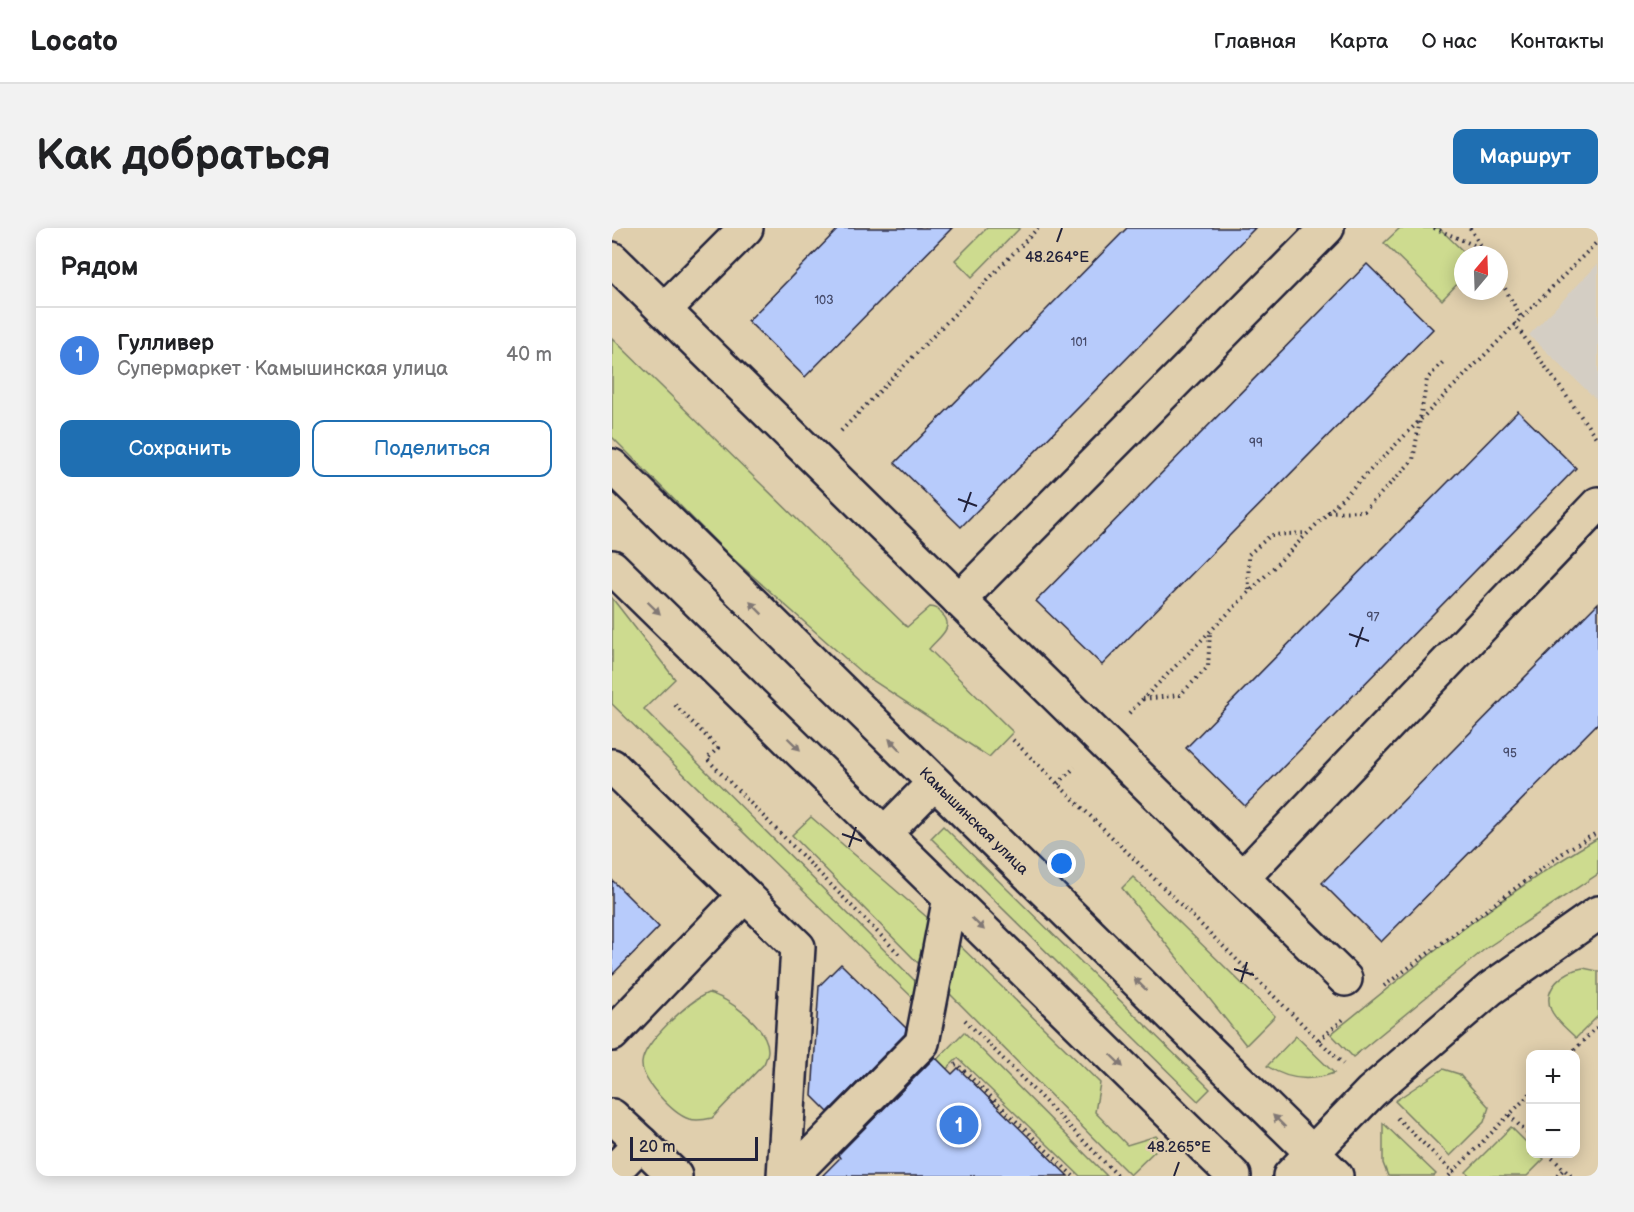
<!DOCTYPE html>
<html lang="ru">
<meta charset="utf-8">
<style>
body{margin:0;font-family:"Balsamiq Sans",sans-serif;background:#f2f2f2;color:#202124}
.controls{position:absolute;right:18px;bottom:18px;display:grid;overflow:hidden;border-radius:12px;box-shadow:0 3px 15px #0003}
.controls button{width:54px;height:54px;display:grid;place-items:center;padding:0;border:0;border-bottom:2px solid #e0e0e0;background:#fff;color:#202124;font:30px sans-serif}
.compass{position:absolute;left:842px;top:18px;width:54px;height:54px;border-radius:50%;background:#fff;box-shadow:0 3px 15px #0003;rotate:19deg}
.scale{position:absolute;left:18px;bottom:15px;width:128px;box-sizing:border-box;padding-left:6px;border:3px solid #22223b;border-top:0;font-size:16px;line-height:21px;white-space:nowrap;color:#22223b;-webkit-text-stroke:4px #e0cfad;paint-order:stroke}
.you{position:absolute;left:450px;top:636px;width:21px;height:21px;margin:-15px;border:4px solid #fff;border-radius:50%;background:#1a73e8;box-shadow:0 0 0 9px #1a73e833}
.badge{display:grid;place-items:center;width:39px;height:39px;border-radius:50%;background:#1f6fb2;color:#fff;font-size:20px;font-weight:700}
.pin{position:absolute;translate:-50% -50%;border:3px solid #fff;box-shadow:0 2px 6px #0006}
.list{margin:0;padding:0;list-style:none}
h2{display:flex;justify-content:space-between;align-items:center;height:78px;margin:0;padding:0 24px;font-size:26px}
h2 small{font-size:20px;font-weight:400;color:#757577}
.list li{display:grid;grid-template-columns:39px 1fr auto;gap:18px;align-items:center;box-sizing:border-box;height:96px;padding:0 24px;border-top:2px solid #e0e0e0}
.list b{display:block;font-size:22px;white-space:nowrap}
.list p{margin:0;font-size:20px;white-space:nowrap;color:#757577}
.list em{font-size:20px;font-style:normal;color:#757577}
.actions{display:flex;gap:12px;padding:18px 24px}
.actions a{flex:1;padding:14px 0;border:2px solid #1f6fb2;border-radius:12px;text-align:center;font-size:21px;color:#1f6fb2}
.actions .main{background:#1f6fb2;color:#fff}
.map{position:relative;flex:none;width:986px;height:948px;overflow:hidden;border-radius:12px}
header{display:flex;align-items:center;gap:36px;box-sizing:border-box;height:84px;padding:0 30px;background:#fff;border-bottom:2px solid #e0e0e0}
header strong{font-size:28px}
nav{display:flex;gap:33px;margin-inline-start:auto;font-size:21px}
.intro{display:flex;align-items:center;justify-content:space-between;box-sizing:border-box;height:144px;padding:0 36px}
h1{margin:0;font-size:42px}
.button{padding:15px 27px;border-radius:12px;background:#1f6fb2;color:#fff;font-size:21px;font-weight:700}
main{display:flex;gap:36px;padding:0 36px}
aside{flex:1;background:#fff;border-radius:12px;box-shadow:0 3px 15px #0003}
.map>svg:first-child{display:block}
.built{fill:#d4cec4}
.green{fill:#cddb8f;stroke:#787e65;stroke-width:1.5}
.building{fill:#b7cbfb;stroke:#22223b;stroke-width:1.5}
.lines{fill:none;stroke-linecap:round;stroke-linejoin:round}
.minor-casing{stroke:#22223b;stroke-width:38}
.path{stroke:#22223b;stroke-width:4;stroke-dasharray:1.5 4.5;stroke-linecap:butt}
.minor{stroke:#e0cfad;stroke-width:33}
.oneway{fill:#817874}
.ticks{fill:none;stroke:#22223b;stroke-width:2}
.labels{text-anchor:middle;stroke-width:5;stroke-linejoin:round;paint-order:stroke}
.number-label{font-size:12px;fill:#474c6b}
.street-label{font-size:15px;fill:#22223b;stroke:#e0cfad}
.ticks-label{font-size:15px;text-anchor:middle;fill:#22223b;stroke:#e0cfad;stroke-width:5;stroke-linejoin:round;paint-order:stroke}
</style>
<header>
<strong>Locato</strong>
<nav><a>Главная</a><a>Карта</a><a>О нас</a><a>Контакты</a></nav>
</header>
<div class="intro"><h1>Как добраться</h1><a class="button">Маршрут</a></div>
<main>
<aside>
<h2>Рядом<small></small></h2>
<ul class="list">
<li><span class="badge" style="background:#3f7fe0">1</span><div><b>Гулливер</b><p>Супермаркет · Камышинская улица</p></div><em>40 m</em></li>
</ul>
<div class="actions"><a class="main">Сохранить</a><a>Поделиться</a></div>
</aside>
<div class="map">
<svg width="986" height="948" viewBox="0 0 986 948">
<rect width="100%" height="100%" fill="#e0cfad"/>
<filter id="ink" filterUnits="userSpaceOnUse"><feTurbulence type="fractalNoise" baseFrequency=".0167" numOctaves="2"/><feDisplacementMap in="SourceGraphic" scale="12" xChannelSelector="R" yChannelSelector="G"/><feConvolveMatrix kernelMatrix="1 2 1 2 8 2 1 2 1" color-interpolation-filters="sRGB"/></filter>
<g filter="url(#ink)">
<!-- built -->
<polygon class="built" points="986,36 986,173 917,107"/>
<!-- green -->
<g class="green">
<polygon points="375,0 408,0 360,49 343,32"/>
<polygon points="788,0 827,0 855,27 851,27 851,50 830,72 772,15"/>
<path d="M0,110L295,399L318,379C324,379 326,381 330,386C344,399 326,410 317,421L401,504L377,529L251,446L118,328L0,209Z"/>
<polygon points="0,370 63,451 32,481 315,765 306,775 0,476"/>
<polygon points="199,589 317,691 311,740 180,607"/>
<polygon points="331,598 598,861 586,873 319,610"/>
<path d="M986,610V646L873,721L741,829L719,806C802,739 894,663 986,610Z"/>
<polygon points="521,649 663,788 634,817 510,660"/>
<polygon points="341,711 488,855 483,884 515,917 544,908 551,915 518,947 335,763"/>
<path d="M971,740L986,743V788L964,810C956,802 944,793 939,782C930,760 952,743 971,740Z"/>
<path d="M96,765C116,769 156,799 156,822C156,827 154,831 152,836L100,890C92,892 84,893 77,891C61,886 29,852 30,835C31,815 77,773 96,765Z"/>
<polygon points="352,804 495,948 468,948 346,830 320,855 286,871"/>
<path d="M684,808L722,845C698,854 676,852 655,838Z"/>
<polygon points="831,841 847,846 877,879 872,894 838,928 783,873"/>
<polygon points="771,895 824,946 822,948 776,948 771,935"/>
<polygon points="899,899 918,918 918,926 926,926 932,931 915,948 858,948 854,944"/>
</g>
<!-- building -->
<g class="building">
<polygon points="227,0 340,0 193,149 136,93"/>
<polygon points="515,0 643,0 349,299 283,235"/>
<polygon points="755,36 821,101 490,437 424,373"/>
<polygon points="906,183 964,240 633,578 574,520"/>
<polygon points="986,375 986,495 769,714 710,655"/>
<polygon points="0,652 47,699 0,747"/>
<polygon points="229,736 294,800 293,806 216,884 200,868 207,758"/>
<polygon points="323,829 340,846 346,840 456,948 210,948 228,930 226,927"/>
</g>
<g class="lines">
<defs>
<g id="minor">
<polyline points="0,31 733,751"/>
<polyline points="52,82 134,0"/>
<path id="s1" d="M0,238L724,948"/>
<polyline points="0,339 622,948"/>
<polyline points="347,372 715,0"/>
<polyline points="0,538 133,667 0,806"/>
<polyline points="273,605 322,555"/>
<polyline points="630,650 986,276"/>
<polyline points="133,667 186,719 172,948"/>
<polyline points="0,888 29,915"/>
<polyline points="0,945 29,915 63,948"/>
<polyline points="179,948 310,815 338,669"/>
<polyline points="678,948 759,864 878,761 986,685"/>
</g>
</defs>
<!-- minor casing -->
<use href="#minor" class="minor-casing"/>
<!-- path -->
<g class="path">
<polyline points="822,0 871,21"/>
<polyline points="858,0 874,27"/>
<polyline points="887,50 909,89"/>
<polyline points="902,95 986,212"/>
<polyline points="229,203 426,0"/>
<polyline points="716,284 752,283 801,232 815,151 833,132"/>
<polyline points="637,362 636,327 659,307 694,305"/>
<polyline points="531,471 568,467 596,439 598,404"/>
<polyline points="63,477 106,520 95,531 288,727"/>
<polyline points="517,485 986,13"/>
<polyline points="401,512 731,836"/>
<polyline points="446,556 463,539"/>
<polyline points="772,758 955,622 986,604"/>
<polyline points="353,792 506,948"/>
<polyline points="707,812 734,789"/>
<polyline points="958,826 986,798"/>
<polyline points="343,837 345,836 461,948"/>
<polyline points="918,866 897,887 918,908"/>
<polyline points="785,890 845,948"/>
<polyline points="936,926 959,948"/>
<polyline points="837,948 897,887"/>
<polyline points="945,948 952,941"/>
</g>
<!-- minor -->
<use href="#minor" class="minor"/>
</g>
<!-- one-way arrows -->
<defs><path id="oneway-solid" d="M-6-.8H1V-3.2L6.5 0L1 3.2V.8H-6Z" transform="scale(1.5)"/></defs>
<g class="oneway">
<use href="#oneway-solid" transform="translate(42 380) rotate(44)"/>
<use href="#oneway-solid" transform="translate(144 380) rotate(-135)"/>
<use href="#oneway-solid" transform="translate(182 516) rotate(44)"/>
<use href="#oneway-solid" transform="translate(283 517) rotate(-135)"/>
<use href="#oneway-solid" transform="translate(366 696) rotate(44)"/>
<use href="#oneway-solid" transform="translate(528 756) rotate(-136)"/>
<use href="#oneway-solid" transform="translate(505 833) rotate(44)"/>
<use href="#oneway-solid" transform="translate(667 893) rotate(-136)"/>
</g>
</g>
<!-- ticks -->
<path class="ticks" d="M445,14L450,0M346,271L365,278M352,284L359,264M737,406L757,413M744,419L751,399M230,606L250,613M237,619L244,599M622,741L642,747M629,754L635,734M562,948L567,934"/>
<g class="labels">
<!-- number labels -->
<g class="number-label">
<text x="212" y="76">103</text>
<text x="467" y="118">101</text>
<text x="644" y="219">99</text>
<text x="761" y="393">97</text>
<text x="898" y="529">95</text>
</g>
<!-- street labels -->
<g class="street-label">
<text dy="5" stroke="none"><textPath href="#s1" startOffset="507">Камышинская улица</textPath></text>
</g>
</g>
<g class="ticks-label">
<text x="445" y="34">48.264°E</text>
<text x="567" y="924">48.265°E</text>
</g>
</svg>
<div class="controls">
<button>+</button>
<button>−</button>
</div>
<svg class="compass" viewBox="-18 -18 36 36"><path d="M0-13l5 13h-10z" fill="#e53935"/><path d="M0 13l5-13h-10z" fill="#757577"/></svg>
<div class="scale">20 m</div>
<div class="you"></div>
<div class="pin badge" style="left:347px;top:897px;background:#3f7fe0">1</div>
</div>
</main>
